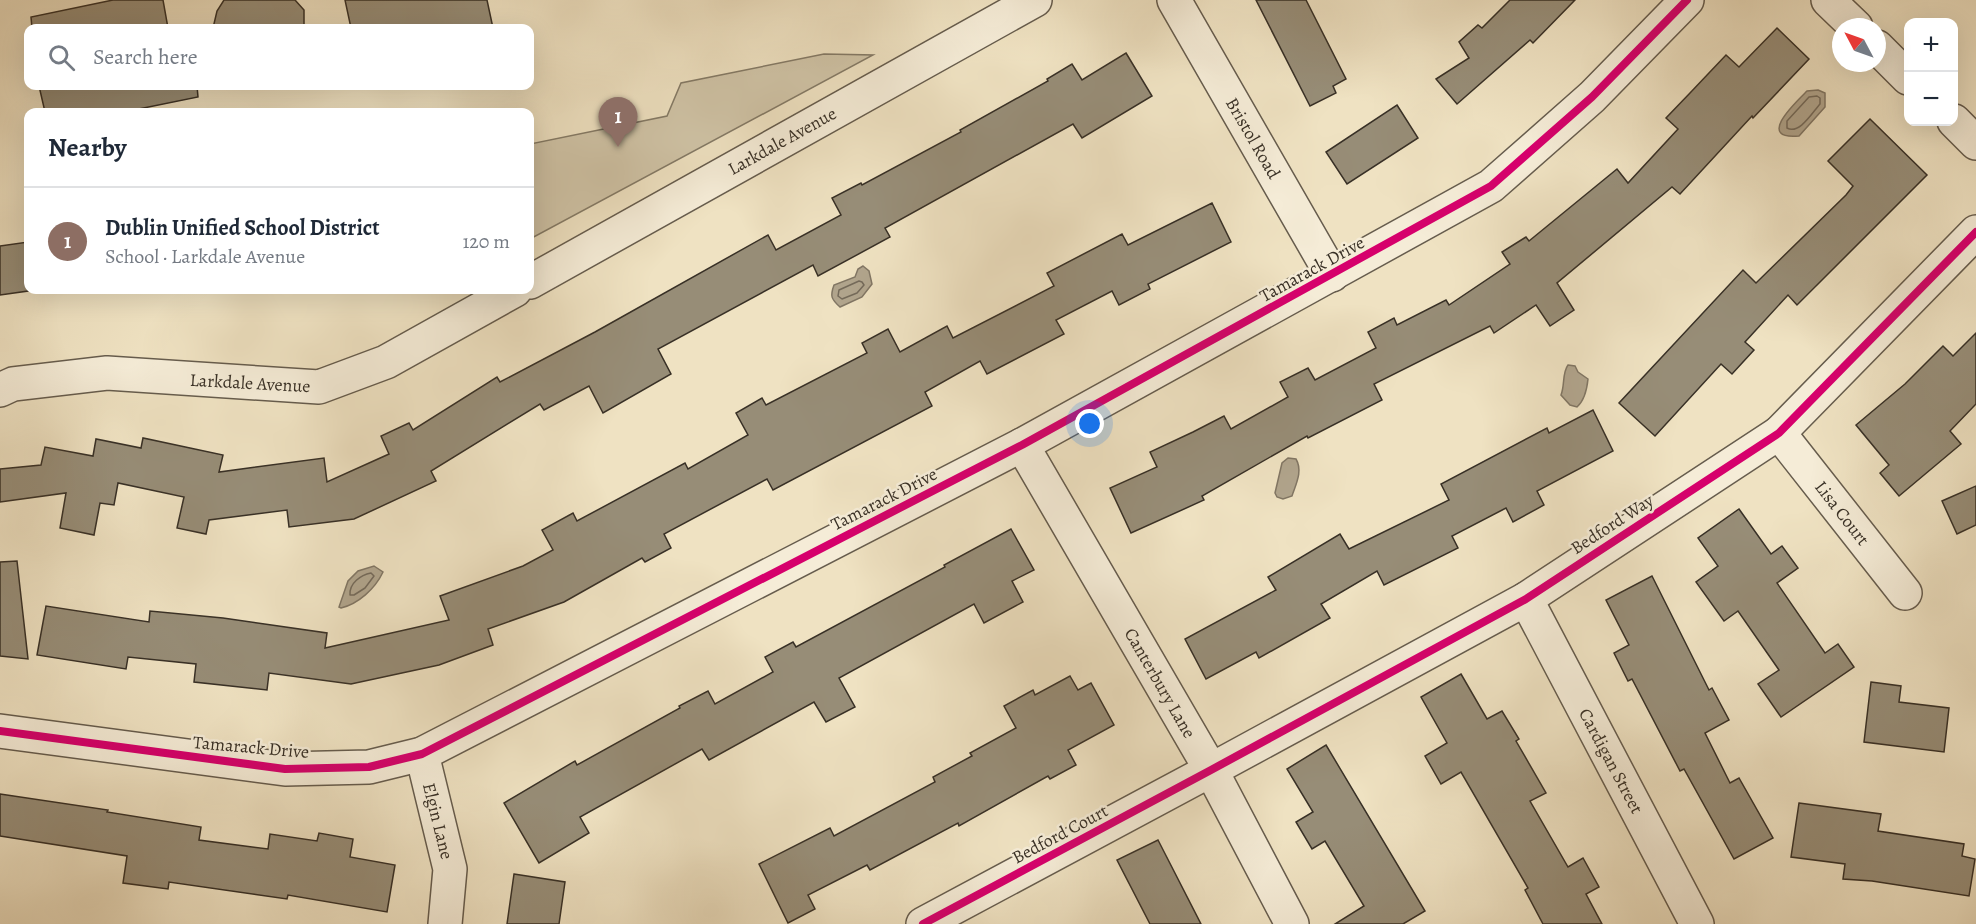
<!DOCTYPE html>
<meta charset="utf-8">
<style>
body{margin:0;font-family:Alegreya,serif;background:#f2f2f3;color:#1f2937}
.controls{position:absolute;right:18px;top:18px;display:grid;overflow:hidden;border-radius:12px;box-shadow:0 6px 24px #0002}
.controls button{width:54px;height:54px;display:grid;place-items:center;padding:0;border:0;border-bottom:2px solid #e0e1e3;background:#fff;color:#1f2937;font:30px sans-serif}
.compass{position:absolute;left:1832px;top:18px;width:54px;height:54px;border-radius:50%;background:#fff;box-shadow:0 6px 24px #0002;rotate:311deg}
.you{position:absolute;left:1090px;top:424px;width:21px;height:21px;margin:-15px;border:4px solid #fff;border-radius:50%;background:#1a73e8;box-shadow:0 0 0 9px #1a73e833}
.badge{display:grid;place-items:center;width:39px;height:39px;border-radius:50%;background:#0b8043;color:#fff;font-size:20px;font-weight:700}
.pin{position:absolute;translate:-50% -50px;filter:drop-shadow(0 2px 3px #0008)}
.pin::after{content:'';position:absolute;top:32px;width:21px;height:18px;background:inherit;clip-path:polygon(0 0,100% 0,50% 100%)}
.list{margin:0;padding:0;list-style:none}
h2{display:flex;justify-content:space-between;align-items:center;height:78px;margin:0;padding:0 24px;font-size:26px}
h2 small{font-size:20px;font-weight:400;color:#747a83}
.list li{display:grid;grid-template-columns:39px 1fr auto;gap:18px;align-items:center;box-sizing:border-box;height:108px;padding:0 24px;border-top:2px solid #e0e1e3}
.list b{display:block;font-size:22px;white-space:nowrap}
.list p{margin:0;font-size:20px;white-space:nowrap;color:#747a83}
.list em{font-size:20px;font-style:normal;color:#747a83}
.icon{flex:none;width:33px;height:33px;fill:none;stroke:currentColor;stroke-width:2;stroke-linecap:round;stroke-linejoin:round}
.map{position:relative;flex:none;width:1976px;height:924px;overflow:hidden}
.search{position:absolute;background:#fff;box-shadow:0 6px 24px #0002;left:24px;top:24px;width:510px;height:66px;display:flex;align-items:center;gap:15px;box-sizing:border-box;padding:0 21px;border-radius:12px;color:#747a83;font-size:22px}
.panel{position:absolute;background:#fff;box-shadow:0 6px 24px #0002;left:24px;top:108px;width:510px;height:186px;border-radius:12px}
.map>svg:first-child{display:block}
.green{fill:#d0c4a7;stroke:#847a66;stroke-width:1.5}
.water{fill:#b1a58d;stroke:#817664;stroke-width:1.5}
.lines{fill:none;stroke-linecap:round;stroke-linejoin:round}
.shore{stroke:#746a5a;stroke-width:1.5}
.building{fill:#978d77;stroke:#383026;stroke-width:1.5}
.minor-casing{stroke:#665c4d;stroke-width:36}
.minor{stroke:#f5ecd7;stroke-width:33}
.cycleway-casing{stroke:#f5ecd7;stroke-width:11}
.cycleway{stroke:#d6006c;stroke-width:8}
.labels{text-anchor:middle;stroke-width:5;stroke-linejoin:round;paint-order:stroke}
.street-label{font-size:18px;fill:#383026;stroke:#f5ecd7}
</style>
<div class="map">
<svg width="1976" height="924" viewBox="0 0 1976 924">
<rect width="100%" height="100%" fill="#efe2c2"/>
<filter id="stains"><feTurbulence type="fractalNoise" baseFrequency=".00333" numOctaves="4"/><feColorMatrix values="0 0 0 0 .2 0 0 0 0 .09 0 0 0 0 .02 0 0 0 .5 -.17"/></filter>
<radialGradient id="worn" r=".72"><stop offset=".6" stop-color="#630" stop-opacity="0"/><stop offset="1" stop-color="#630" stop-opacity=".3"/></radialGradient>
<!-- green -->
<polygon class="green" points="824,54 873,55 530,239 530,144 667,116 681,83"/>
<!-- water -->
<g class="water">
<path d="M1818,90L1825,93V107L1799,136C1755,140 1796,102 1807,91Z"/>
<path d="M863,266L869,271L872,284L862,297L840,307C831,299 830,296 834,285L855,277L858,269Z"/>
<path d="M1568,365L1575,366L1578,372L1588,379C1587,389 1585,400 1577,407L1570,405L1561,395C1565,385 1562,373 1568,365Z"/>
<path d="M1288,458L1296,459C1303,471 1296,484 1292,496L1283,499L1277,497L1275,493L1282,463Z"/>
<path d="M374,566L383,572C375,589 358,604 341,608L339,607L348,581L358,571Z"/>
</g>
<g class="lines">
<!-- shore -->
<g class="shore">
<path d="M1817,96L1820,98V104C1812,113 1799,135 1787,128V121L1809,97Z"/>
<polygon points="859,281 862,282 864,285 857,293 842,299 838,296 839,290"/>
<path d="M371,573L374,576L365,588L354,595H350C349,583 361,575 371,573Z"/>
</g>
</g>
<!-- building -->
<g class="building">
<polygon points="113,0 163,0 168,28 32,28 31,17"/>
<polygon points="224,0 295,0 304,10 304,28 213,28 217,11"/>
<polygon points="345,0 487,0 493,28 351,28"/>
<polygon points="1256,0 1306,0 1346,79 1333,86 1336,93 1310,106"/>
<polygon points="1510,0 1575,0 1533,43 1530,40 1457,104 1436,79 1469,58 1459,42 1478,25 1482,28"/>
<polygon points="1777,28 1809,59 1753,118 1752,116 1680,194 1672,187 1557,283 1574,310 1550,326 1536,305 1494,333 1490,326 1374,384 1382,400 1308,438 1307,436 1202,496 1204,500 1131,533 1110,488 1157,467 1150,452 1193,432 1224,416 1231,429 1288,397 1280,382 1308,368 1315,380 1376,348 1368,332 1394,318 1397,325 1446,300 1449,305 1510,264 1502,252 1526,237 1529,241 1617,169 1628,183 1678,129 1666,118 1690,93 1726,55 1739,67"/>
<polygon points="1126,53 1152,96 1082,138 1073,124 885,228 890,237 818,276 813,265 658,349 671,374 603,413 589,386 544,410 540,404 431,471 436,481 354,519 289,527 287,510 209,520 206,534 177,528 184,497 118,483 114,505 100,503 94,535 60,528 66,493 0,502 0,469 41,465 45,447 93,456 96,439 141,448 143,438 223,455 219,472 324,458 327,482 389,454 381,436 409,423 413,430 497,377 500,382 595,332 768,235 776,250 841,215 832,198 861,183 862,185 961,132 960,130 1048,81 1047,79 1072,64 1082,80"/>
<polygon points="39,86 197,86 198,97 124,112 45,112"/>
<polygon points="1397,105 1418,138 1347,184 1326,152"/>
<polygon points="1870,119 1927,175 1797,305 1788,295 1745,342 1754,350 1732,374 1721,364 1655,436 1619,403 1743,270 1756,283 1846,195 1853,186 1828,161"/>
<polygon points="1212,203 1231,242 1148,284 1150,289 1119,305 1112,291 1056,320 1064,334 987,374 980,361 925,392 932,406 773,490 767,479 664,534 671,548 645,562 642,558 564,602 488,629 493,645 439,665 351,684 269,673 267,690 194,682 196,664 128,657 126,669 37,655 46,606 149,622 150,611 223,618 327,633 325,648 449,620 440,596 523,566 553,550 542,530 573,513 577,521 685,463 688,469 748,435 736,413 762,398 766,405 867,353 862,343 888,329 900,352 947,326 953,338 1054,286 1047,273 1122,234 1128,245"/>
<polygon points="28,242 28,291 0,295 0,246"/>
<polygon points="1976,333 1976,404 1950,431 1961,444 1899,496 1880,473 1889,465 1856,425 1905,384 1943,346 1953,356"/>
<polygon points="1593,410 1613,451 1537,491 1544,505 1513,522 1506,508 1452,536 1458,548 1384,585 1377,571 1321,604 1330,618 1259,658 1256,652 1206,679 1185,639 1276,590 1268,577 1340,534 1349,549 1449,500 1441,484 1547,428 1549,433"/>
<polygon points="1976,486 1976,525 1957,534 1942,501"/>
<polygon points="1739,509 1771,554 1782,546 1798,568 1777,583 1825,653 1838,644 1854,667 1781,717 1758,684 1779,670 1738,611 1724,621 1696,582 1718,566 1698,538"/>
<polygon points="1011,529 1034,570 1012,581 1023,602 984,623 974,604 839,678 855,707 826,722 814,702 709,760 702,749 580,817 589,833 539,863 504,803 575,761 577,765 680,708 679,706 708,691 715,704 773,672 765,657 793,642 796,647 945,567 944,565"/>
<polygon points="17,561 28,659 0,656 0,562"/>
<polygon points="1652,576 1709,690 1712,688 1729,720 1705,733 1730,783 1739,778 1773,838 1734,859 1684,769 1680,771 1632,679 1628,681 1614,653 1629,645 1606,600"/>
<polygon points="1461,674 1487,719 1502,711 1519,739 1516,741 1546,793 1530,801 1568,867 1583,858 1599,887 1586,894 1602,924 1543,924 1525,890 1528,888 1461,772 1441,784 1425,756 1447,743 1421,697"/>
<polygon points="1070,676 1078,690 1091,683 1114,725 1068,750 1076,765 1050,779 1048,776 959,826 958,823 870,870 867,865 808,895 815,909 788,923 759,864 830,828 834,836 935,782 933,777 972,756 970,753 1016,728 1004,706 1033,690 1035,695"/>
<polygon points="1871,682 1901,686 1899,702 1949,708 1944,752 1864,742"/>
<polygon points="1326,745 1425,911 1403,924 1335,924 1364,906 1325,841 1312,849 1296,822 1313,812 1287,769"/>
<polygon points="0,794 108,810 107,812 201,827 199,840 268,849 270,834 317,841 319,833 353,839 350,857 395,865 387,912 288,895 287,899 169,882 168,889 123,883 127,856 0,836"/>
<polygon points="1799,803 1881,814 1878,831 1964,844 1962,856 1975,859 1969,896 1872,881 1843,879 1845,864 1791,857"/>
<polygon points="1158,840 1201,924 1150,924 1117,860"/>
<polygon points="514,874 565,882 559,924 507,924"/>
</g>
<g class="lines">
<defs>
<g id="minor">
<polyline points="1174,0 1332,275"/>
<polyline points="1828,0 1856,27"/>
<polyline points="1877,47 1908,78"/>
<polyline points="1954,121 1976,143"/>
<polyline points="530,282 1035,0"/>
<polyline points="0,390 13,384 107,373 319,387 386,362 515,290"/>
<polyline points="1779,433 1905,593"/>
<polyline points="1022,445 1211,770 1292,924"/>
<polyline points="1526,599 1697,924"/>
<polyline points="0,731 285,769 369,767 422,754 1022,445 1491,186 1592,97 1687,0"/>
<polyline points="422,754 450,869 445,924"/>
<polyline points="923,924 1211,770 1526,599 1779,433 1976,232"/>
</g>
</defs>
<!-- minor casing -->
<use href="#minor" class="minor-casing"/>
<!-- minor -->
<use href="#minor" class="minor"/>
<defs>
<g id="cycleway">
<polyline points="0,731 285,769 369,767 422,754 1022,445 1491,186 1592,97 1687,0"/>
<polyline points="923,924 1211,770 1526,599 1779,433 1976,232"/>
</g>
</defs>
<!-- cycleway casing -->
<use href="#cycleway" class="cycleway-casing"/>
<!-- cycleway -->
<use href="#cycleway" class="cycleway"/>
</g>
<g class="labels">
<!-- street labels -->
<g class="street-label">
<text transform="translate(1253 138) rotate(60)" y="6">Bristol Road</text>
<text transform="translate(782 141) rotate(-29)" y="6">Larkdale Avenue</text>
<text transform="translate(1312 269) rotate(-29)" y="6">Tamarack Drive</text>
<text transform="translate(250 383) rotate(3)" y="6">Larkdale Avenue</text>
<text transform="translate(884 499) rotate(-27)" y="6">Tamarack Drive</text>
<text transform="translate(1842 513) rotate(52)" y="6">Lisa Court</text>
<text transform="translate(1612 524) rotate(-33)" y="6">Bedford Way</text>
<text transform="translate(1160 683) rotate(60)" y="6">Canterbury Lane</text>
<text transform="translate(251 747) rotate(5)" y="6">Tamarack Drive</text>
<text transform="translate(1611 761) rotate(62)" y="6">Cardigan Street</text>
<text transform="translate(438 821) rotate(76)" y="6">Elgin Lane</text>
<text transform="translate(1060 834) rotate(-28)" y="6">Bedford Court</text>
</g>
</g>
<rect width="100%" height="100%" filter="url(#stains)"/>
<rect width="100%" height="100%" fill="url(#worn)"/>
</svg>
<div class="controls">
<button>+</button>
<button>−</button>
</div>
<svg class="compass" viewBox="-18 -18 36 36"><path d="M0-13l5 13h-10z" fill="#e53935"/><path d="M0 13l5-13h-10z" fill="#747a83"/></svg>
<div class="you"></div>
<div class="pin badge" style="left:618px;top:147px;background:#8d6e63">1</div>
<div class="search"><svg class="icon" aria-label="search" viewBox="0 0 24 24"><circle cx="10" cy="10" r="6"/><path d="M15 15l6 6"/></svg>Search here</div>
<section class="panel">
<h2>Nearby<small></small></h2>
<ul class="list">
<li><span class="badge" style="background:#8d6e63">1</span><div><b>Dublin Unified School District</b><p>School · Larkdale Avenue</p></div><em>120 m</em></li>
</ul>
</section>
</div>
